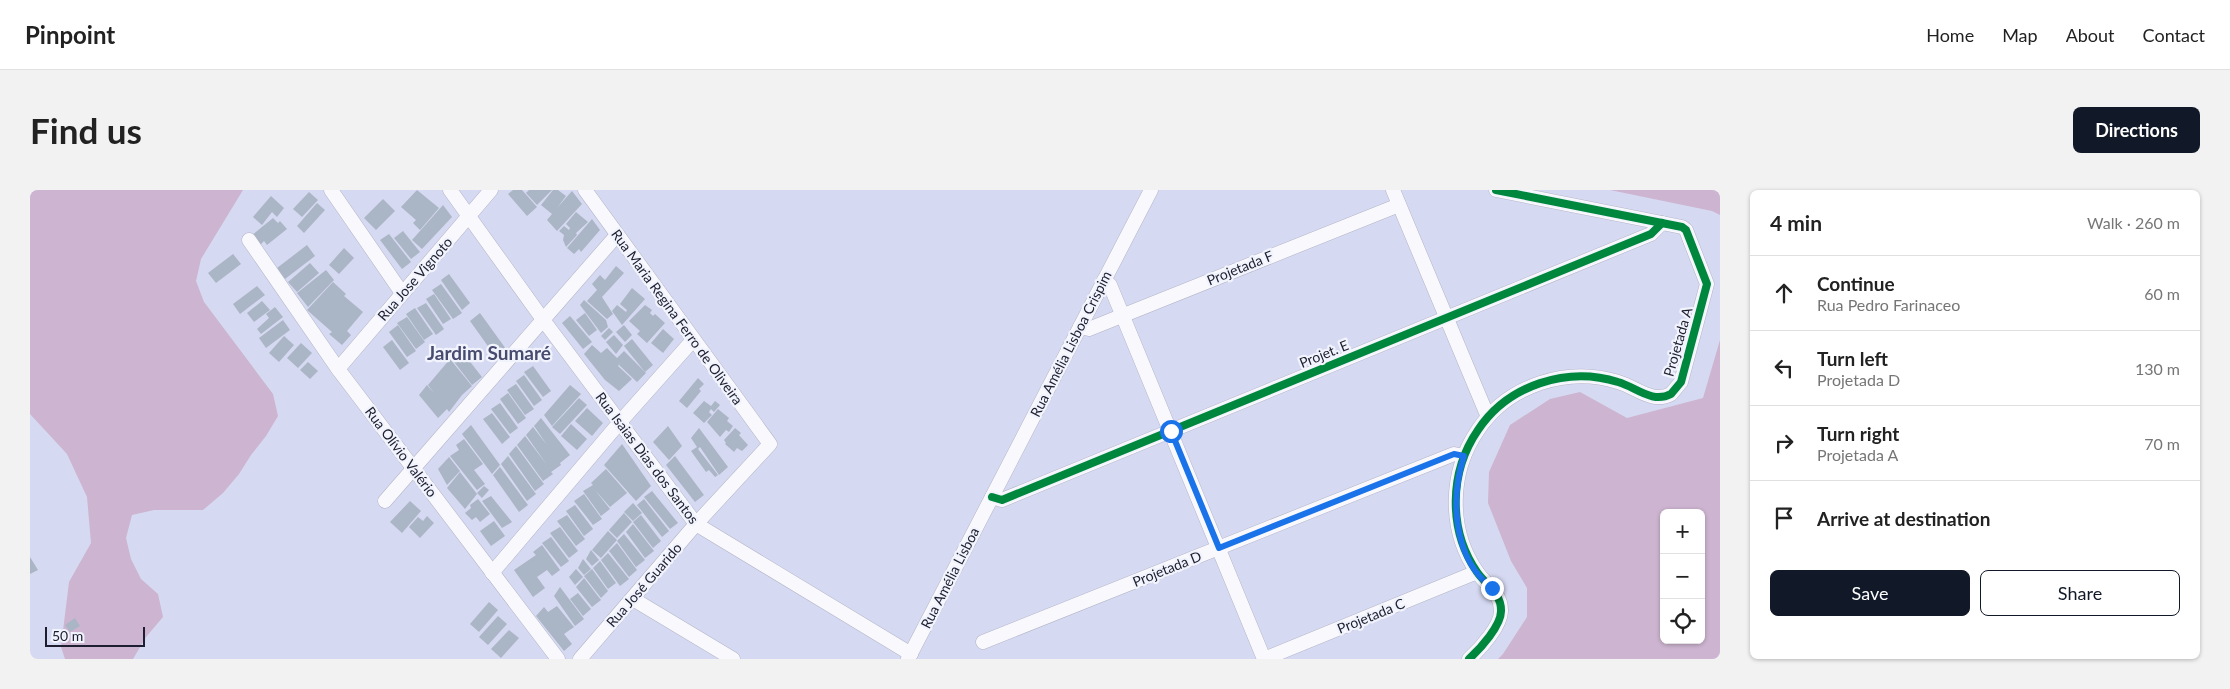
<!DOCTYPE html>
<meta charset="utf-8">
<style>
body{margin:0;font-family:Lato,sans-serif;background:#f2f2f2;color:#222}
.controls{position:absolute;right:15px;bottom:15px;display:grid;overflow:hidden;border-radius:8px;box-shadow:0 1px 4px #0004}
.controls button{width:45px;height:45px;display:grid;place-items:center;padding:0;border:0;border-bottom:1px solid #e0e0e0;background:#fff;color:#222;font:25px sans-serif}
.scale{position:absolute;left:15px;bottom:12px;width:100px;box-sizing:border-box;padding-left:5px;border:2px solid #1d1e2f;border-top:0;font-size:14px;line-height:18px;white-space:nowrap;color:#1d1e2f;-webkit-text-stroke:4px #f2f4fd;paint-order:stroke}
.stop{position:absolute;width:15px;height:15px;margin:-11px;border:4px solid #1a73e8;border-radius:50%;background:#fff}
.stop.end{background:#1a73e8;border-color:#fff;box-shadow:0 1px 5px #0008}
.list{margin:0;padding:0;list-style:none}
h2{display:flex;justify-content:space-between;align-items:center;height:65px;margin:0;padding:0 20px;font-size:21px}
h2 small{font-size:16px;font-weight:400;color:#767676}
.list li{display:grid;grid-template-columns:32px 1fr auto;gap:15px;align-items:center;box-sizing:border-box;height:75px;padding:0 20px;border-top:1px solid #e0e0e0}
.list b{display:block;font-size:19px;white-space:nowrap}
.list p{margin:0;font-size:16px;white-space:nowrap;color:#767676}
.list em{font-size:16px;font-style:normal;color:#767676}
.actions{display:flex;gap:10px;padding:15px 20px}
.actions a{flex:1;padding:11px 0;border:1px solid #111827;border-radius:8px;text-align:center;font-size:18px;color:#111827}
.actions .main{background:#111827;color:#fff}
.icon{flex:none;width:28px;height:28px;fill:none;stroke:currentColor;stroke-width:2;stroke-linecap:round;stroke-linejoin:round}
.map{position:relative;flex:none;width:1690px;height:469px;overflow:hidden;border-radius:8px}
header{display:flex;align-items:center;gap:30px;box-sizing:border-box;height:70px;padding:0 25px;background:#fff;border-bottom:1px solid #e0e0e0}
header strong{font-size:24px}
nav{display:flex;gap:28px;margin-inline-start:auto;font-size:18px}
.intro{display:flex;align-items:center;justify-content:space-between;box-sizing:border-box;height:120px;padding:0 30px}
h1{margin:0;font-size:35px}
.button{padding:12px 22px;border-radius:8px;background:#111827;color:#fff;font-size:18px;font-weight:700}
main{display:flex;gap:30px;padding:0 30px}
aside{flex:1;background:#fff;border-radius:8px;box-shadow:0 1px 4px #0004}
.map>svg:first-child{display:block}
.green{fill:#cdb4d0;fill-rule:evenodd}
.building{fill:#aab6c5}
.lines{fill:none;stroke-linecap:round;stroke-linejoin:round}
.street-casing{stroke:#b3b5c8;stroke-width:15}
.street{stroke:#f9f9fd;stroke-width:14}
.cycleway-casing{stroke:#f2f4fd;stroke-width:11}
.cycleway{stroke:#00873e;stroke-width:8}
.route{stroke:#1a73e8;stroke-width:6}
.labels{text-anchor:middle;stroke-width:4.5;stroke-linejoin:round;paint-order:stroke}
.street-label{font-size:14px;fill:#1d1e2f;stroke:#f2f4fd}
.district-label{font-size:19px;font-weight:bold;fill:#484b70;stroke:#f2f4fd}
</style>
<header>
<strong>Pinpoint</strong>
<nav><a>Home</a><a>Map</a><a>About</a><a>Contact</a></nav>
</header>
<div class="intro"><h1>Find us</h1><a class="button">Directions</a></div>
<main>
<div class="map">
<svg width="1690" height="469" viewBox="0 0 1690 469">
<rect width="100%" height="100%" fill="#d6d9f2"/>
<!-- green -->
<g class="green">
<polygon points="0,0 213,0 171,69 166,91 174,112 243,204 248,226 236,246 221,265 209,284 193,303 173,320 124,320 102,325 96,348 101,369 111,389 128,404 133,427 116,447 103,469 35,469 31,457 39,392 61,353 57,307 37,264 0,224"/>
<polygon points="1580,0 1690,0 1690,25 1682,21"/>
<path d="M1690,150V469H1468L1473,464L1497,427V398L1481,371L1458,313L1459,282L1480,235L1520,209L1550,202L1597,228L1673,208ZM1634,323H1671V450H1634Z"/>
</g>
<!-- building -->
<g class="building">
<polygon points="387,0 409,18 390,40 383,33 386,30 371,17"/>
<polygon points="483,0 492,0 507,17 497,26 478,4"/>
<polygon points="499,0 522,0 507,15 496,3"/>
<polygon points="523,0 528,0 536,6 527,18 542,1 552,14 527,41 517,30 522,24 511,15"/>
<polygon points="279,2 288,10 272,27 263,19"/>
<polygon points="241,6 254,18 247,27 242,22 232,35 223,27"/>
<polygon points="353,9 365,21 346,40 334,28"/>
<polygon points="287,13 295,20 274,43 267,36"/>
<polygon points="413,15 422,27 392,59 382,50"/>
<polygon points="546,22 558,32 546,43 547,45 536,57 533,50 534,45 529,41 534,36 539,40 540,38 536,34"/>
<polygon points="243,28 248,33 250,31 257,39 237,55 234,51 229,56 221,46"/>
<polygon points="562,29 570,40 551,62 549,59 544,64 537,58"/>
<polygon points="373,41 390,62 381,69 364,48"/>
<polygon points="359,44 381,72 372,79 350,50"/>
<polygon points="277,55 285,66 255,89 247,78"/>
<polygon points="314,58 324,68 309,84 299,75"/>
<polygon points="203,64 211,74 186,93 178,83"/>
<polygon points="280,73 289,83 267,102 258,92"/>
<polygon points="586,76 594,83 572,107 583,124 577,129 557,111 567,100 562,94 570,85 575,90"/>
<polygon points="296,80 304,90 278,117 267,103"/>
<polygon points="419,84 440,113 432,120 411,90"/>
<polygon points="303,92 316,104 314,106 333,122 317,141 321,145 312,155 299,144 302,142 277,120"/>
<polygon points="411,94 432,123 423,129 402,100"/>
<polygon points="227,96 235,105 210,124 203,114"/>
<polygon points="602,98 615,109 592,135 582,121 587,115 596,122 597,120 590,114"/>
<polygon points="404,104 421,129 413,134 396,109"/>
<polygon points="554,110 576,130 578,137 571,143 550,115"/>
<polygon points="232,111 240,120 224,132 217,123"/>
<polygon points="396,113 414,139 406,145 387,118"/>
<polygon points="615,115 622,120 620,123 623,126 625,124 635,133 617,153 607,144 610,141 599,131"/>
<polygon points="245,117 253,127 231,144 227,139 239,128 236,124"/>
<polygon points="385,118 403,144 394,150 376,124"/>
<polygon points="450,123 476,159 465,166 440,131"/>
<polygon points="555,123 567,140 559,146 546,130"/>
<polygon points="540,126 562,152 553,159 532,133"/>
<polygon points="377,127 395,152 386,159 367,133"/>
<polygon points="253,130 260,140 236,158 229,148"/>
<polygon points="368,135 386,161 377,167 359,142"/>
<polygon points="594,135 602,145 595,152 586,142"/>
<polygon points="579,138 583,142 575,150 571,146"/>
<polygon points="633,139 644,149 633,163 621,153"/>
<polygon points="584,145 593,155 586,164 576,152"/>
<polygon points="254,146 264,155 249,172 239,163"/>
<polygon points="602,149 623,175 615,182 594,156"/>
<polygon points="362,150 379,173 370,180 353,157"/>
<polygon points="271,153 282,163 268,178 257,168"/>
<polygon points="562,155 571,163 577,158 587,168 594,161 616,183 607,192 589,175 591,172 588,176 602,189 589,201 575,190 554,164"/>
<polygon points="430,159 452,187 442,195 421,168"/>
<polygon points="420,169 442,196 432,205 419,222 417,219 408,228 389,205 397,195 404,203 398,195"/>
<polygon points="278,172 288,181 280,189 270,180"/>
<polygon points="503,176 521,201 513,207 494,182"/>
<polygon points="494,185 512,210 504,216 486,191"/>
<polygon points="668,188 674,194 669,199 671,201 657,218 649,211"/>
<polygon points="486,194 504,219 495,225 477,200"/>
<polygon points="540,195 551,204 522,236 514,225"/>
<polygon points="478,203 496,228 488,234 470,209"/>
<polygon points="549,208 557,215 530,244 522,237"/>
<polygon points="674,211 681,216 685,211 690,215 684,222 681,219 679,222 682,225 674,233 663,223"/>
<polygon points="470,213 488,238 480,244 461,219"/>
<polygon points="557,218 573,233 562,246 545,231"/>
<polygon points="688,219 699,228 697,231 703,236 699,242 696,240 690,247 677,232"/>
<polygon points="462,223 480,247 472,254 453,229"/>
<polygon points="511,228 540,265 530,273 531,275 521,282 523,284 513,291 487,255 495,246 517,275 496,245 503,237 517,255 504,236"/>
<polygon points="541,234 557,249 547,260 531,246"/>
<polygon points="441,235 470,275 462,284 432,244"/>
<polygon points="638,236 652,256 639,270 623,252"/>
<polygon points="669,238 698,277 689,285 670,257 668,259 688,285 685,287 679,280 676,282 661,261 667,257 661,248"/>
<polygon points="705,238 711,243 709,245 718,255 712,261 707,258 704,262 695,254 696,253 694,250"/>
<polygon points="434,249 453,274 444,280 455,294 447,300 420,266 429,260 426,255"/>
<polygon points="592,254 621,296 606,311 574,275"/>
<polygon points="486,256 514,294 505,301 479,264"/>
<polygon points="478,266 506,304 497,311 471,274"/>
<polygon points="645,266 674,305 665,312 636,275"/>
<polygon points="419,267 430,281 417,295 408,279"/>
<polygon points="470,277 498,315 489,322 463,285"/>
<polygon points="576,279 597,303 580,317 565,300 580,319 571,326 553,301 563,295 561,293"/>
<polygon points="430,282 447,304 435,319 417,298"/>
<polygon points="454,296 459,300 452,308 447,303"/>
<polygon points="622,301 648,333 640,339 614,307"/>
<polygon points="554,304 572,329 563,335 544,311"/>
<polygon points="461,306 482,332 472,338 452,311"/>
<polygon points="448,309 460,324 450,332 446,327 442,330 435,323 441,318 440,315"/>
<polygon points="614,309 639,341 632,347 607,315"/>
<polygon points="380,311 391,321 372,343 360,332"/>
<polygon points="603,313 612,323 603,331 594,322"/>
<polygon points="545,315 563,339 554,346 536,321"/>
<polygon points="594,323 602,332 587,348 579,340"/>
<polygon points="537,325 555,349 546,356 527,331"/>
<polygon points="611,325 631,351 623,358 603,332"/>
<polygon points="397,326 404,333 390,348 379,337 388,327 393,331"/>
<polygon points="464,331 475,346 461,356 450,341"/>
<polygon points="603,334 624,361 615,368 596,342"/>
<polygon points="530,337 548,361 539,368 520,343"/>
<polygon points="578,341 587,350 571,368 562,360"/>
<polygon points="594,344 615,370 606,377 587,351"/>
<polygon points="521,347 539,371 531,377 512,353"/>
<polygon points="587,353 607,380 599,387 579,361"/>
<polygon points="512,355 530,380 522,386 517,380 507,387 515,398 503,407 484,380 506,365 503,362"/>
<polygon points="561,360 569,370 562,376 556,369"/>
<polygon points="578,363 599,389 590,396 571,370"/>
<polygon points="0,367 8,380 0,384"/>
<polygon points="553,369 561,379 554,385 548,378"/>
<polygon points="570,371 586,393 578,399 563,378"/>
<polygon points="546,379 553,387 545,395 539,387"/>
<polygon points="562,379 578,401 571,408 554,386"/>
<polygon points="554,388 571,410 562,417 546,397"/>
<polygon points="530,397 554,429 545,436 524,406"/>
<polygon points="548,403 561,419 553,426 540,409"/>
<polygon points="459,412 468,420 449,442 440,434"/>
<polygon points="527,416 544,437 534,444 542,454 534,461 506,426 514,417 518,422"/>
<polygon points="468,426 477,434 458,455 449,447"/>
<polygon points="45,428 50,436 40,442 35,435"/>
<polygon points="479,440 489,448 471,468 461,459"/>
</g>
<g class="lines">
<defs>
<g id="street">
<polyline points="301,0 372,103"/>
<polyline points="420,0 514,131 666,334 881,464"/>
<polyline points="1363,0 1458,227"/>
<polyline points="219,50 308,179 528,469"/>
<polyline points="1074,90 1080,95 1234,469"/>
<polyline points="1050,137 1059,139 1369,15"/>
<polyline points="308,179 461,0"/>
<polyline points="962,307 972,310 1621,44 1632,33"/>
<polyline points="355,311 587,45"/>
<polyline points="462,383 590,232 663,150"/>
<polyline points="603,409 703,469"/>
<polyline points="953,452 1424,264 1434,266"/>
<polyline points="550,469 666,334 740,254 555,0"/>
<polyline points="878,469 1121,0"/>
<polyline points="1234,469 1447,382"/>
<path d="M1439,469C1450,459 1472,435 1471,420C1471,403 1456,395 1447,382C1418,340 1419,282 1448,240C1478,195 1537,176 1588,192C1606,197 1622,214 1641,204L1651,192L1677,94L1656,40L1652,37L1466,0"/>
</g>
</defs>
<!-- street casing -->
<use href="#street" class="street-casing"/>
<!-- street -->
<use href="#street" class="street"/>
<defs>
<g id="cycleway">
<polyline points="962,307 972,310 1621,44 1632,33"/>
<path d="M1439,469C1450,459 1472,435 1471,420C1471,403 1456,395 1447,382C1418,340 1419,282 1448,240C1478,195 1537,176 1588,192C1606,197 1622,214 1641,204L1651,192L1677,94L1656,40L1652,37L1466,0"/>
</g>
</defs>
<!-- cycleway casing -->
<use href="#cycleway" class="cycleway-casing"/>
<!-- cycleway -->
<use href="#cycleway" class="cycleway"/>
</g>
<g class="lines">
<!-- route -->
<path class="route" d="M1141,241L1189,358L1424,264L1434,266C1420,309 1423,368 1462,398"/>
</g>
<g class="labels">
<!-- street labels -->
<g class="street-label">
<text transform="translate(1210 78) rotate(-22)" y="5">Projetada F</text>
<text transform="translate(385 89) rotate(-49)" y="5">Rua Jose Vignoto</text>
<text transform="translate(647 127) rotate(54)" y="5">Rua Maria Regina Ferro de Oliveira</text>
<text transform="translate(1648 152) rotate(-74)" y="5">Projetada A</text>
<text transform="translate(1041 154) rotate(-63)" y="5">Rua Amélia Lisboa Crispim</text>
<text transform="translate(1294 164) rotate(-22)" y="5">Projet. E</text>
<text transform="translate(371 262) rotate(53)" y="5">Rua Olívio Valério</text>
<text transform="translate(617 268) rotate(53)" y="5">Rua Isaias Dias dos Santos</text>
<text transform="translate(1137 379) rotate(-22)" y="5">Projetada D</text>
<text transform="translate(920 388) rotate(-63)" y="5">Rua Amélia Lisboa</text>
<text transform="translate(614 395) rotate(-49)" y="5">Rua José Guarido</text>
<text transform="translate(1341 426) rotate(-22)" y="5">Projetada C</text>
</g>
<!-- district labels -->
<g class="district-label">
<text x="459" y="170">Jardim Sumaré</text>
</g>
</g>
</svg>
<div class="controls">
<button>+</button>
<button>−</button>
<button><svg class="icon" aria-label="locate" viewBox="0 0 24 24"><circle cx="12" cy="12" r="6"/><path d="M12 2v4M12 18v4M2 12h4M18 12h4"/></svg></button>
</div>
<div class="scale">50 m</div>
<div class="stop" style="left:1141px;top:241px"></div>
<div class="stop end" style="left:1462px;top:398px"></div>
</div>
<aside>
<h2>4 min<small>Walk · 260 m</small></h2>
<ul class="list">
<li><svg class="icon" aria-label="ahead" viewBox="0 0 24 24"><path d="M12 20V5M6 11l6-6 6 6"/></svg><div><b>Continue</b><p>Rua Pedro Farinaceo</p></div><em>60 m</em></li>
<li><svg class="icon" aria-label="left" viewBox="0 0 24 24"><path d="M17 20v-9H6M10 6l-5 5 5 5"/></svg><div><b>Turn left</b><p>Projetada D</p></div><em>130 m</em></li>
<li><svg class="icon" aria-label="right" viewBox="0 0 24 24"><path d="M7 20v-9h11M14 6l5 5-5 5"/></svg><div><b>Turn right</b><p>Projetada A</p></div><em>70 m</em></li>
<li><svg class="icon" aria-label="arrive" viewBox="0 0 24 24"><path d="M6 21V4h12l-3 4 3 4H6"/></svg><div><b>Arrive at destination</b></div></li>
</ul>
<div class="actions"><a class="main">Save</a><a>Share</a></div>
</aside>
</main>
